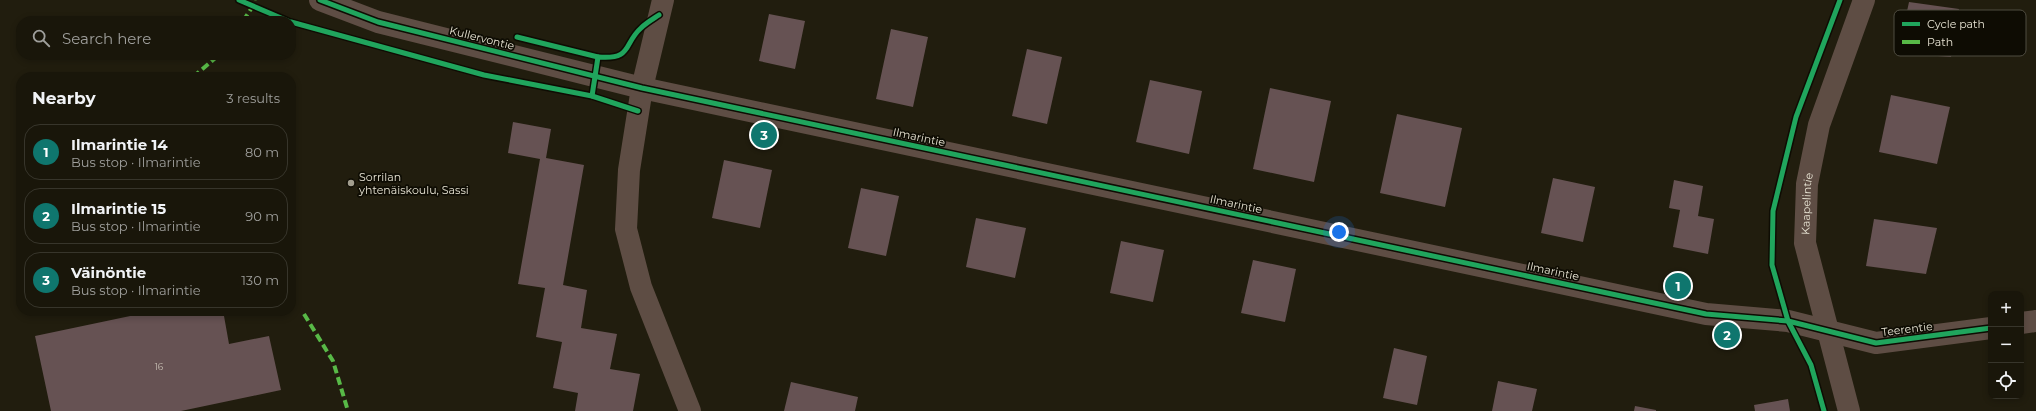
<!DOCTYPE html>
<meta charset="utf-8">
<style>
body{margin:0;font-family:Montserrat,sans-serif;background:#262318;color:#f1f3f6}
.controls{position:absolute;right:12px;bottom:12px;display:grid;overflow:hidden;border-radius:8px;box-shadow:0 2px 6px #0003}
.controls button{width:36px;height:36px;display:grid;place-items:center;padding:0;border:0;border-bottom:1px solid #37352b;background:#19160a;color:#f1f3f6;font:20px sans-serif}
.you{position:absolute;left:1339px;top:232px;width:14px;height:14px;margin:-10px;border:3px solid #fff;border-radius:50%;background:#1a73e8;box-shadow:0 0 0 6px #1a73e833}
.badge{display:grid;place-items:center;width:26px;height:26px;border-radius:50%;background:#0f766e;color:#fff;font-size:13px;font-weight:700}
.pin{position:absolute;translate:-50% -50%;border:2px solid #fff;box-shadow:0 1px 4px #0006}
.list{margin:0;padding:0;list-style:none}
h2{display:flex;justify-content:space-between;align-items:center;height:52px;margin:0;padding:0 16px;font-size:17px}
h2 small{font-size:13px;font-weight:400;color:#9f9f9c}
.list li{display:grid;grid-template-columns:26px 1fr auto;gap:12px;align-items:center;box-sizing:border-box;height:56px;margin:0 8px 8px;padding:0 8px;border:1px solid #37352b;border-radius:16px}
.list b{display:block;font-size:15px;white-space:nowrap}
.list p{margin:0;font-size:13px;white-space:nowrap;color:#9f9f9c}
.list em{font-size:13px;font-style:normal;color:#9f9f9c}
.icon{flex:none;width:22px;height:22px;fill:none;stroke:currentColor;stroke-width:2;stroke-linecap:round;stroke-linejoin:round}
.map{position:relative;flex:none;width:2036px;height:411px;overflow:hidden}
.search{position:absolute;background:#19160a;box-shadow:0 2px 6px #0003;left:16px;top:16px;width:280px;height:44px;display:flex;align-items:center;gap:10px;box-sizing:border-box;padding:0 14px;border-radius:16px;color:#9f9f9c;font-size:15px}
.panel{position:absolute;background:#19160a;box-shadow:0 2px 6px #0003;left:16px;top:72px;width:280px;height:244px;border-radius:16px}
.map>svg:first-child{display:block}
.building{fill:#665253}
.lines{fill:none;stroke-linecap:round;stroke-linejoin:round}
.minor{stroke:#5e4d44;stroke-width:22}
.tertiary{stroke:#5e4d44;stroke-width:22}
.quiet{stroke:#58b947;stroke-width:4;stroke-dasharray:8 4;stroke-linecap:butt}
.cycleway-casing{stroke:#0e0c03;stroke-width:8}
.cycleway{stroke:#20a55d;stroke-width:5}
.poi-dot{fill:#a29e8e;stroke:#0e0c03;stroke-width:1.5}
.labels{text-anchor:middle;stroke-width:3.5;stroke-linejoin:round;paint-order:stroke}
.number-label{font-size:9px;fill:#c7bfb3}
.street-label{font-size:11px;fill:#e7e3d3;stroke:#0e0c03}
.poi-label{font-size:11px;fill:#e7e3d3;stroke:#0e0c03;text-anchor:start}
.key{fill:#0e0c03;stroke:#4f4c41;stroke-width:1}
.key-label{font-size:11px;fill:#e7e3d3}
</style>
<div class="map">
<svg width="2036" height="411" viewBox="0 0 2036 411">
<rect width="100%" height="100%" fill="#211d0e"/>
<!-- building -->
<g class="building">
<polygon points="1909,2 1959,9 1951,57 1898,53"/>
<polygon points="769,14 805,21 795,69 759,61"/>
<polygon points="891,29 928,37 913,107 876,99"/>
<polygon points="1027,49 1062,57 1047,124 1012,116"/>
<polygon points="1150,80 1202,91 1189,154 1136,142"/>
<polygon points="1270,88 1331,101 1314,182 1253,169"/>
<polygon points="1891,95 1950,107 1937,164 1879,152"/>
<polygon points="1397,114 1462,128 1445,207 1380,193"/>
<polygon points="513,122 551,129 546,158 584,165 563,285 587,290 581,328 617,334 610,369 640,374 633,411 575,411 578,393 553,388 562,342 536,337 545,288 518,284 540,159 508,153"/>
<polygon points="724,160 772,170 760,228 712,218"/>
<polygon points="1553,178 1595,187 1583,242 1541,233"/>
<polygon points="1674,180 1703,186 1698,216 1714,219 1708,254 1673,247 1680,210 1669,208"/>
<polygon points="861,188 899,196 886,256 848,248"/>
<polygon points="976,218 1026,228 1015,278 966,267"/>
<polygon points="1874,219 1937,228 1926,274 1866,266"/>
<polygon points="1121,241 1164,250 1153,302 1110,293"/>
<polygon points="1253,260 1296,269 1285,322 1241,313"/>
<polygon points="154,311 245,311 224,316 229,344 269,336 281,390 181,411 51,411 35,336"/>
<polygon points="1394,348 1427,356 1417,405 1383,398"/>
<polygon points="1498,381 1537,389 1532,411 1492,411"/>
<polygon points="791,382 858,397 855,411 784,411"/>
<polygon points="1788,399 1790,411 1755,411 1754,405"/>
<polygon points="1635,406 1656,410 1656,411 1634,411"/>
</g>
<g class="lines">
<!-- minor -->
<g class="minor">
<polyline points="320,0 378,22 642,88 1706,314 1788,321 1876,343 1991,328"/>
<polyline points="663,0 642,88 629,170 626,229 641,287 690,411"/>
<polyline points="2021,323 2036,321"/>
</g>
<!-- tertiary -->
<path class="tertiary" id="s1" d="M1849,411L1805,243L1807,184L1819,125L1864,0"/>
<!-- quiet -->
<g class="quiet">
<polyline points="243,21 253,6 255,0"/>
<polyline points="193,77 219,55"/>
<polyline points="304,314 333,361 348,411"/>
</g>
<defs>
<g id="cycleway">
<polyline points="239,0 288,21"/>
<polyline points="320,0 378,22 642,88 1706,314 1788,321 1876,343 1991,328"/>
<polyline points="291,22 484,75 592,96 638,111"/>
<polyline points="517,37 598,57"/>
<path d="M592,96L598,57C633,60 623,44 641,28C646,23 653,19 659,15"/>
<polyline points="1824,411 1811,365 1788,321 1772,265 1773,211 1796,117 1840,0"/>
</g>
</defs>
<!-- cycleway casing -->
<use href="#cycleway" class="cycleway-casing"/>
<!-- cycleway -->
<use href="#cycleway" class="cycleway"/>
</g>
<!-- markers -->
<circle class="poi-dot" cx="351" cy="183" r="4"/>
<g class="labels">
<!-- number labels -->
<g class="number-label">
<text x="159" y="370">16</text>
</g>
<!-- street labels -->
<g class="street-label">
<text transform="translate(482 38) rotate(14)" y="4">Kullervontie</text>
<text transform="translate(919 137) rotate(12)" y="4">Ilmarintie</text>
<text transform="translate(1236 204) rotate(12)" y="4">Ilmarintie</text>
<text dy="4" stroke="none"><textPath href="#s1" startOffset="213">Kaapelintie</textPath></text>
<text transform="translate(1553 271) rotate(12)" y="4">Ilmarintie</text>
<text transform="translate(1907 329) rotate(-7)" y="4">Teerentie</text>
</g>
<!-- poi labels -->
<g class="poi-label">
<text x="359" y="181">Sorrilan<tspan x="359" dy="13">yhtenäiskoulu, Sassi</tspan></text>
</g>
</g>
<!-- legend -->
<rect x="1894" y="10" width="132" height="46" rx="6" class="key"/>
<rect x="1902" y="22" width="18" height="4" fill="#20a55d"/>
<rect x="1902" y="40" width="18" height="4" fill="#58b947"/>
<g class="key-label">
<text x="1927" y="28">Cycle path</text>
<text x="1927" y="46">Path</text>
</g>
</svg>
<div class="controls">
<button>+</button>
<button>−</button>
<button><svg class="icon" aria-label="locate" viewBox="0 0 24 24"><circle cx="12" cy="12" r="6"/><path d="M12 2v4M12 18v4M2 12h4M18 12h4"/></svg></button>
</div>
<div class="you"></div>
<div class="pin badge" style="left:1678px;top:286px">1</div>
<div class="pin badge" style="left:1727px;top:335px">2</div>
<div class="pin badge" style="left:764px;top:135px">3</div>
<div class="search"><svg class="icon" aria-label="search" viewBox="0 0 24 24"><circle cx="10" cy="10" r="6"/><path d="M15 15l6 6"/></svg>Search here</div>
<section class="panel">
<h2>Nearby<small>3 results</small></h2>
<ul class="list">
<li><span class="badge">1</span><div><b>Ilmarintie 14</b><p>Bus stop · Ilmarintie</p></div><em>80 m</em></li>
<li><span class="badge">2</span><div><b>Ilmarintie 15</b><p>Bus stop · Ilmarintie</p></div><em>90 m</em></li>
<li><span class="badge">3</span><div><b>Väinöntie</b><p>Bus stop · Ilmarintie</p></div><em>130 m</em></li>
</ul>
</section>
</div>
